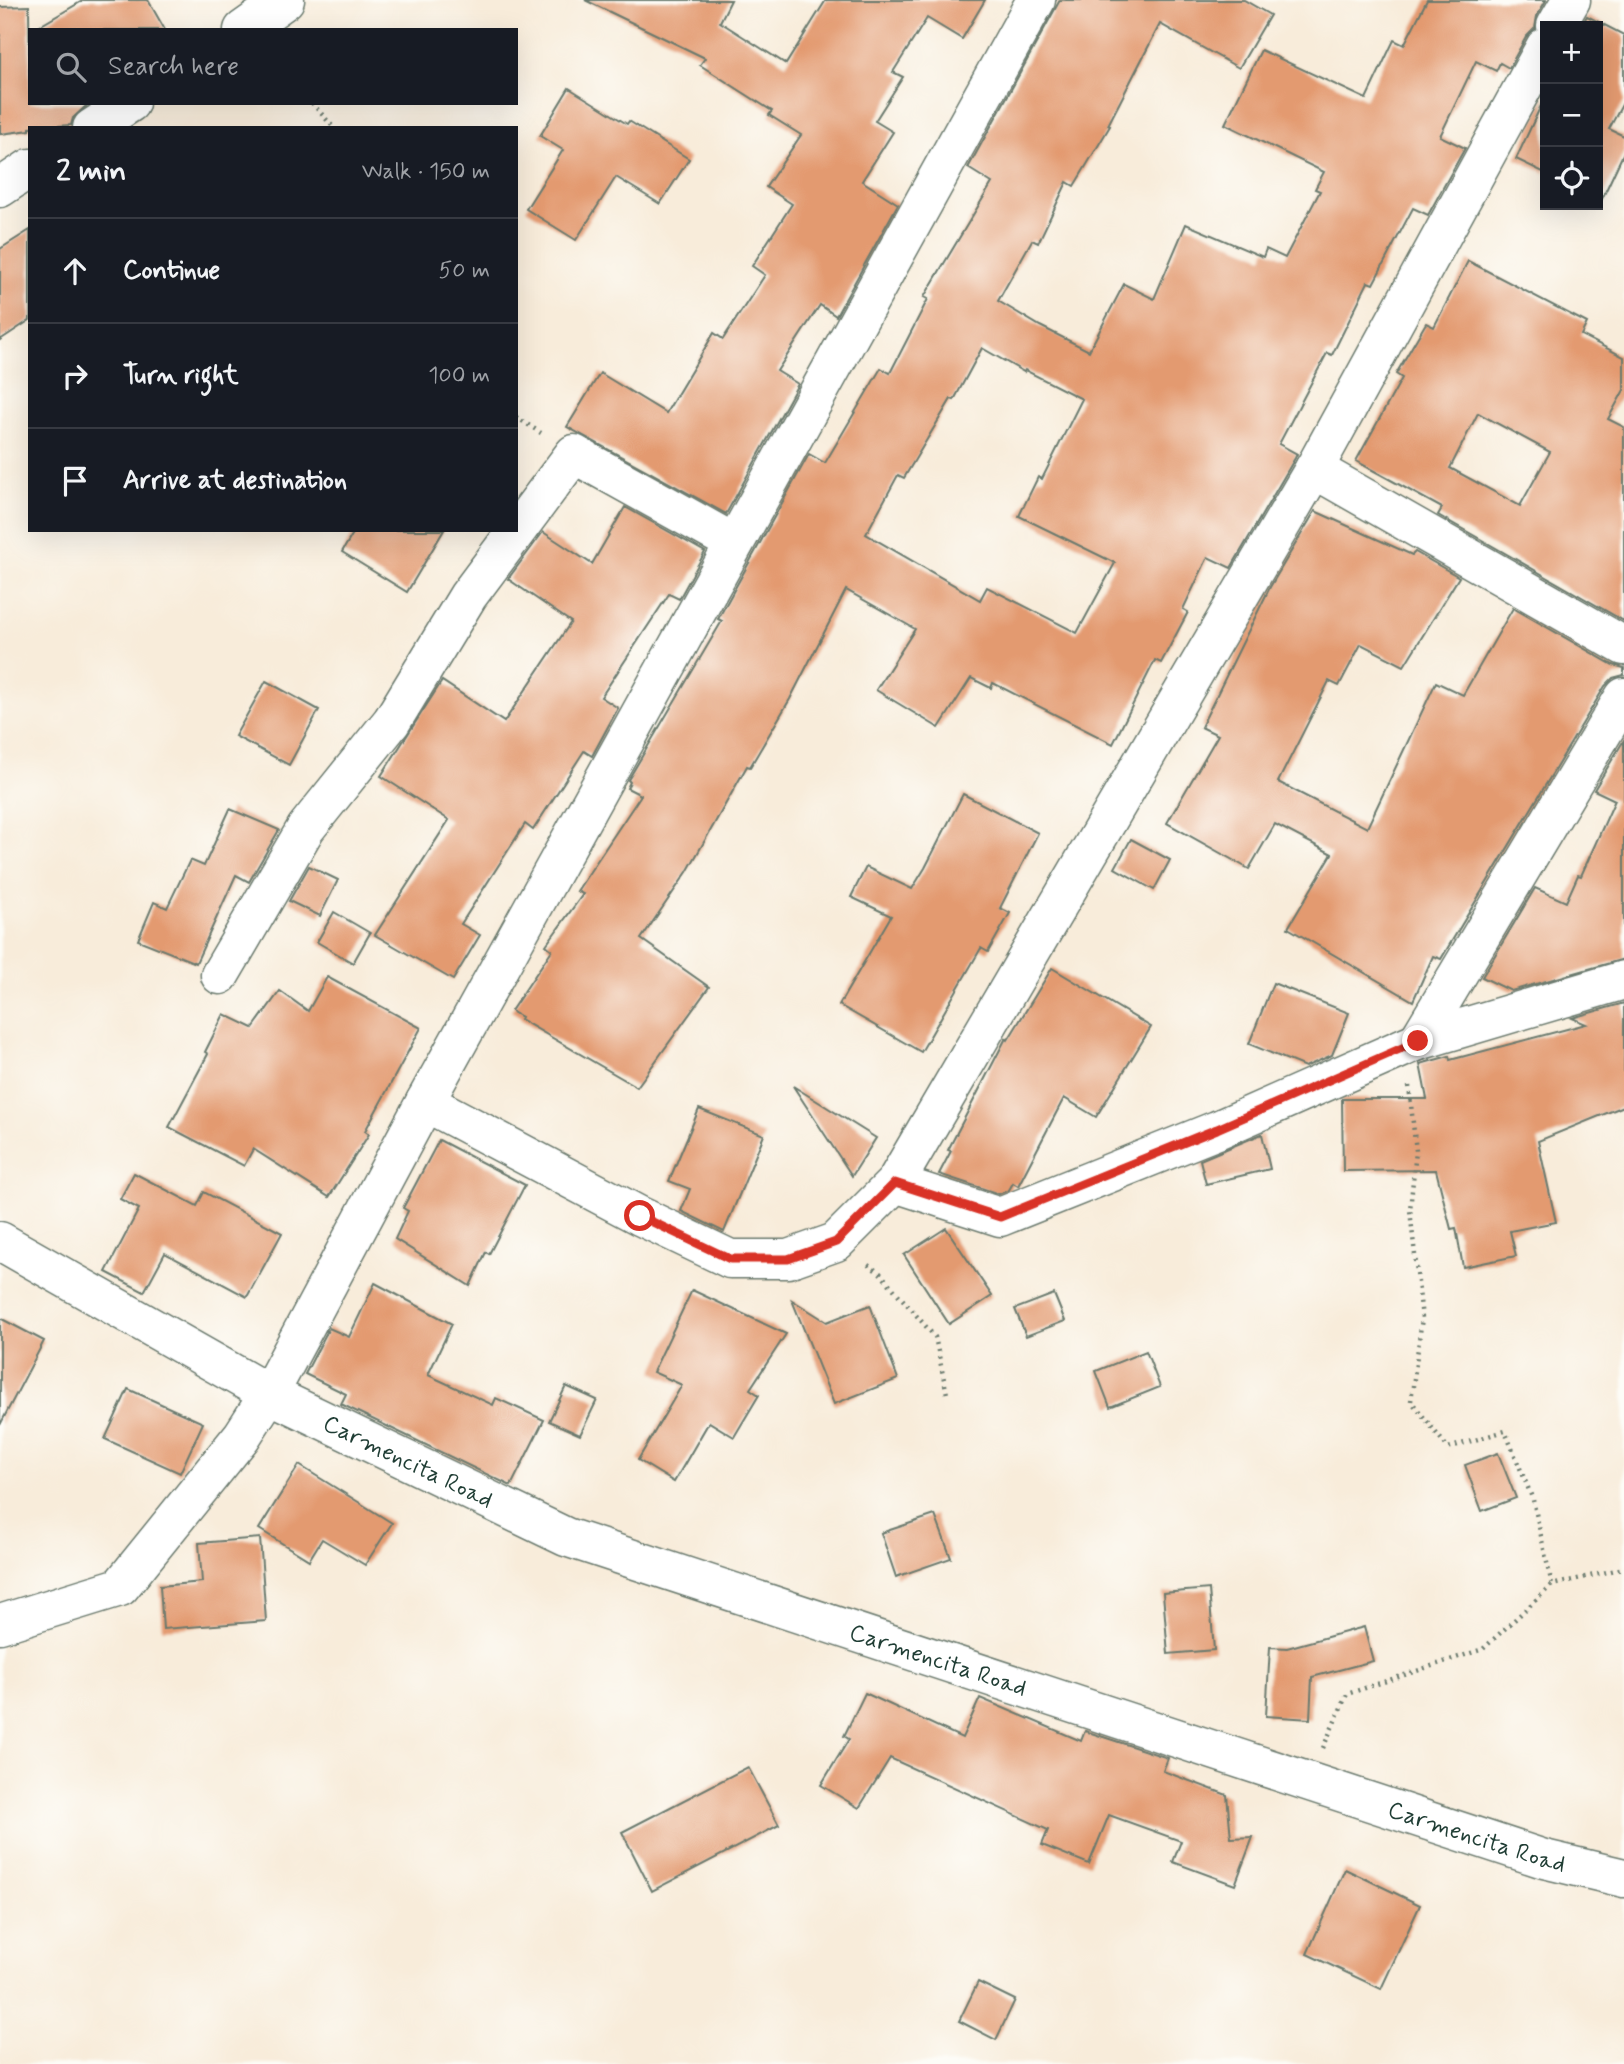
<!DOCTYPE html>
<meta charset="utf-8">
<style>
body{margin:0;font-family:Mynerve,sans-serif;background:#20242c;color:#f1f3f6}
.controls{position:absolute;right:21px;top:21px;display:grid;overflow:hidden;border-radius:0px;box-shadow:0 7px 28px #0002}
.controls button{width:63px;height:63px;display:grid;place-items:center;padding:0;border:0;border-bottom:2px solid #363941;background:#171b24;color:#f1f3f6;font:35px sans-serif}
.stop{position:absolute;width:21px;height:21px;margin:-16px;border:5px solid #d93025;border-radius:50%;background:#fff}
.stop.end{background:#d93025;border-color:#fff;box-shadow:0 2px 7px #0008}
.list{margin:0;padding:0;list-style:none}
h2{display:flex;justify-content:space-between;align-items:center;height:91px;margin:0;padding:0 28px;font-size:30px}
h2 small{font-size:23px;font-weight:400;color:#9ea1a6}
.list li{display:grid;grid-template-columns:46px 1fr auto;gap:21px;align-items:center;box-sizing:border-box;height:105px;padding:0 28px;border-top:2px solid #363941}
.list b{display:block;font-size:26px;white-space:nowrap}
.list em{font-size:23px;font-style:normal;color:#9ea1a6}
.icon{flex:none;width:38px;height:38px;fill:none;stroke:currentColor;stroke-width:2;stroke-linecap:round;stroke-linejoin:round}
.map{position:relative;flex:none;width:1624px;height:2064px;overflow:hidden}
.search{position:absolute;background:#171b24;box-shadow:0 7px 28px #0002;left:28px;top:28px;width:490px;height:77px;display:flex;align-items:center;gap:18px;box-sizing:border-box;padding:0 24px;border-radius:0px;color:#9ea1a6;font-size:26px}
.panel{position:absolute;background:#171b24;box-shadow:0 7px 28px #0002;left:28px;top:126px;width:490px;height:406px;border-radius:0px}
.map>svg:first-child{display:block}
.building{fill:#e39a6f;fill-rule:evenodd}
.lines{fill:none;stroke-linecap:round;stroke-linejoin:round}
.minor-casing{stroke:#6b7a6e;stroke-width:41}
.path{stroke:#6b7a6e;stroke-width:4.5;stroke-dasharray:2 5;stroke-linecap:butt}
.minor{stroke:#fff;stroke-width:38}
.route{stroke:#d93025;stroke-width:9}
.labels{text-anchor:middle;stroke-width:7;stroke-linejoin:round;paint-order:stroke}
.street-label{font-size:24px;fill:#1f3d34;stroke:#fdfcf7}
</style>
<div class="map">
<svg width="1624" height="2064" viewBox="0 0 1624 2064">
<rect width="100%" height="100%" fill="#fdfcf7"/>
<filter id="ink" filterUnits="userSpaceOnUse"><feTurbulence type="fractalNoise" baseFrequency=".0143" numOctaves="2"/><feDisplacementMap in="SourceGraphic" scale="14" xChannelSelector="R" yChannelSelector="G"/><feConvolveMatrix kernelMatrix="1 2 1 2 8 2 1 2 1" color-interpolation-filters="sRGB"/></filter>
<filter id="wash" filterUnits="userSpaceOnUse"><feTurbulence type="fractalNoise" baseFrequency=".00686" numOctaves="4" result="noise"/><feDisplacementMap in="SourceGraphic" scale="28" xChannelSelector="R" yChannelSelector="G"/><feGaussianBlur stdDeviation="1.57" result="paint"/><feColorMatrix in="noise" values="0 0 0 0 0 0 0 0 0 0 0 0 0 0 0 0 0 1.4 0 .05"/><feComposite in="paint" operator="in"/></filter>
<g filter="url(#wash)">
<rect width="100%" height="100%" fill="#f8ecda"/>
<g id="blocks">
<!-- building -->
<g class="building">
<polygon points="84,0 148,0 165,30 33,30"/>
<polygon points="585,0 731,0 720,22 786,64 826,0 985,0 962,39 927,18 893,72 903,77 875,121 893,132 862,181 898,204 836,316 820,305 777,371 798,384 726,514 567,427 600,373 666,413 714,333 723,339 765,275 752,266 792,204 766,187 801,135 769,115 772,111 700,65 705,58"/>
<path d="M1060,0H1244L1270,15L1239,68L1160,24L1108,125L1110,126L1074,186L1067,182L1038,243L1032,240L998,301L1040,326L1089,351L1124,284L1154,299L1186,224L1263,257L1266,249L1285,258L1320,191L1315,189L1324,172L1225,124L1261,50L1366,99L1394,40L1404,45L1427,0H1546L1537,16L1535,28L1526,37L1509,68L1500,63L1496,71L1476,61L1440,136L1465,148L1428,215L1413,208L1373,284L1368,282L1332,355L1327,353L1279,444L1297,454L1295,458L1231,568L1208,557L1183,609L1188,612L1161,663L1155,660L1113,744L993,683L991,688L971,678L939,728L876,690L915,629L846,590L790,699L750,767L747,766L687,872L641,939L709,987L637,1087L520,1019L521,1017L511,1011L552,950L546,945L583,894L577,891L641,795L627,788L630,782L628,780L722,621L718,619L809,454L825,463L881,368L890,373L928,299L924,297L992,183L968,168ZM982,348L1024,372L1025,370L1082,399L1042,479L1038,477L1019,516L1115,563L1077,633L987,587L980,600L866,534L898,475L904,478L951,399L954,400Z"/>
<polygon points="29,6 30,103 87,103 87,105 73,118 71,125 30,128 30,130 0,134 0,7"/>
<polygon points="1587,16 1624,35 1624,101 1609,129 1624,136 1624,152 1602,199 1598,197 1598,26 1581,26"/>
<polygon points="569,88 627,124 629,121 689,159 660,204 616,177 576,240 526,209 563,150 540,136"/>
<polygon points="1545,97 1545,173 1516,159"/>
<polygon points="30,230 30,320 0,340 0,249"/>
<path d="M1468,261L1587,323L1581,335L1624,357V390L1608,419L1624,427V621L1438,515L1442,508L1356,461L1402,378L1396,374L1426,323L1434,327ZM1478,413L1550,452L1520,506L1450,468Z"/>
<polygon points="625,507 705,552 679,599 669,594 601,697 618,708 592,756 584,751 533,830 525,824 461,924 480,935 453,980 375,935 449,820 381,776 442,681 504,722 571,622 508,579 543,532 592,564"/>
<polygon points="1315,511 1412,555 1415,552 1459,577 1404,666 1361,644 1339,686 1329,681 1278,782 1367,828 1436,682 1463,695 1513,608 1613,665 1624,668 1624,675 1613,678 1605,686 1441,959 1433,956 1413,1001 1288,928 1332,854 1275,824 1249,869 1167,823 1218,735 1201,727 1270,587"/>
<polygon points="355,530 444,530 407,592 342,552"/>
<polygon points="266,681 319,710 289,765 235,736"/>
<polygon points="1624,740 1624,959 1511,991 1482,977 1535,888 1566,902 1578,875 1581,876 1615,800 1594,790"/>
<polygon points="963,794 1038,833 1000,908 1010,913 988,952 981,948 921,1052 839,1005 891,916 851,897 866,867 912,889 925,868"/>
<polygon points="230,809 279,830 249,882 236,875 196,963 138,940 154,902 167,908 190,860 204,866"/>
<polygon points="1131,839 1170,860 1154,890 1115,868"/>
<polygon points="309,866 338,880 320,916 289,901"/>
<polygon points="334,912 370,933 353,963 317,942"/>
<polygon points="1052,968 1151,1027 1096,1117 1064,1098 1018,1186 1013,1183 1009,1190 999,1194 939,1174 951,1151 948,1150 1006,1038 1008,1040"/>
<polygon points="327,977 421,1028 365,1131 369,1134 329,1197 253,1149 244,1166 169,1127 208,1054 205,1052 224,1014 253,1028 280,991 308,1011"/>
<polygon points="1273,983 1349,1013 1332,1055 1305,1067 1249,1044"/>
<polygon points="1624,1003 1624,1106 1538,1141 1556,1222 1510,1231 1516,1256 1463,1267 1456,1228 1451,1229 1436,1170 1343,1171 1342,1099 1427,1099 1420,1064 1449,1056 1450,1060 1586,1024 1572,1018"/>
<polygon points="793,1086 876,1138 852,1176"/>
<polygon points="699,1109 764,1135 724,1232 681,1211 690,1189 669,1181"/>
<polygon points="1262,1134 1270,1169 1206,1184 1200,1160"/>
<polygon points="439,1140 525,1185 489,1254 486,1252 470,1286 395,1239 408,1211 403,1208"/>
<polygon points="134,1173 197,1206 204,1192 282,1233 247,1297 165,1253 144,1292 106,1272 139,1209 120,1199"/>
<polygon points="946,1228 992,1296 949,1324 904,1255"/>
<polygon points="375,1283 452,1324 428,1375 493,1405 496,1398 544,1420 511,1486 341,1404 346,1394 305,1374 329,1328 349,1337"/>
<polygon points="692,1290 786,1334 750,1389 759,1395 734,1437 709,1422 674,1482 638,1460 682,1385 653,1372"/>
<polygon points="1054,1294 1065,1321 1026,1336 1015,1309"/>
<polygon points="792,1300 827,1322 870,1305 898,1379 834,1404"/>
<polygon points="0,1318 44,1341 0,1425"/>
<polygon points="1146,1351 1160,1387 1110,1407 1096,1371"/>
<polygon points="566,1386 597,1400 580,1435 549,1421"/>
<polygon points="128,1389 203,1423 180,1473 105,1439"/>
<polygon points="1498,1453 1516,1498 1482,1511 1465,1465"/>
<polygon points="299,1465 392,1523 365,1565 322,1539 309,1560 259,1529"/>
<polygon points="935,1515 951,1558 896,1577 881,1533"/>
<polygon points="260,1538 266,1621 163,1629 160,1586 202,1582 199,1543"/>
<polygon points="1209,1589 1214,1650 1168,1654 1163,1593"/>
<polygon points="1364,1627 1373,1661 1312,1677 1310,1719 1266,1716 1270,1647 1287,1648"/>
<polygon points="865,1693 962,1738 980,1698 1081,1741 1085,1731 1168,1758 1163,1771 1227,1795 1231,1838 1253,1837 1235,1885 1173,1862 1181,1841 1109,1815 1089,1864 1042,1845 1048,1830 890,1758 859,1808 821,1785 849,1739 844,1736"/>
<polygon points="748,1767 779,1825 652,1891 622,1832"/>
<polygon points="1345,1869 1420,1905 1381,1989 1307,1954"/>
<polygon points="978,1982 1015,2000 996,2040 959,2021"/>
</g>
</g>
</g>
<g filter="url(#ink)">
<use href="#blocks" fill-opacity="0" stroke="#6b7a6e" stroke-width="2"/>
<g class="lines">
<defs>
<g id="minor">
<polyline points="1556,26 1571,0"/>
<polyline points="243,30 285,0"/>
<polyline points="92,128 130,103"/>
<polyline points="0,188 30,168"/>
<polyline points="1314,469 1624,646"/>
<polyline points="220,975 306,828 392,721 468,596 574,454 734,543"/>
<polyline points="1418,1041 1624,697"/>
<polyline points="425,1102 640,1216 730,1259 788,1259 836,1242 895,1183 1314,469 1545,47"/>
<polyline points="895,1183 1000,1217 1217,1130 1418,1041 1624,980"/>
<path id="s1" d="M0,1241L269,1394L566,1537L1544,1859L1624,1878"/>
<polyline points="0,1624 120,1587 242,1436 269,1394 425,1102 1036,0"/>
</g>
</defs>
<!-- minor casing -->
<use href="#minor" class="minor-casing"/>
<!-- path -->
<g class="path">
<polyline points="312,103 334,128"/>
<polyline points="516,417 541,433"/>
<polyline points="1409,1086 1416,1151 1410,1210 1422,1318 1411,1401 1448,1448 1505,1431 1533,1500 1552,1585"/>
<polyline points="868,1265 880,1273 935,1337 947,1394"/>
<polyline points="1323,1748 1347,1694 1483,1649 1552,1585 1624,1568"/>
</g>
<!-- minor -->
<use href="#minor" class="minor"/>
</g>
</g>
<g class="lines" filter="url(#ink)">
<!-- route -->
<polyline class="route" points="640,1216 730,1259 788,1259 836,1242 895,1183 1000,1217 1217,1129 1418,1041"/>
</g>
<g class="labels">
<!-- street labels -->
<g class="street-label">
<text dy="8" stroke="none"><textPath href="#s1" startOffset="464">Carmencita Road</textPath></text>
<text dy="8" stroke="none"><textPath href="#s1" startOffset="1031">Carmencita Road</textPath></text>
<text dy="8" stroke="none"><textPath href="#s1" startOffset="1598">Carmencita Road</textPath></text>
</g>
</g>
</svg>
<div class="controls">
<button>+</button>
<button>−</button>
<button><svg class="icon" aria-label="locate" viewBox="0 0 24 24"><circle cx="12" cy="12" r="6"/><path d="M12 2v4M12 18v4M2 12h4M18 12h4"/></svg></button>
</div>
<div class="stop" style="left:640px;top:1216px"></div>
<div class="stop end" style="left:1418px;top:1041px"></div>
<div class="search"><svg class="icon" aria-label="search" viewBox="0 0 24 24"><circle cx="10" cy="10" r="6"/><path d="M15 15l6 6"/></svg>Search here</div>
<section class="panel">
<h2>2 min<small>Walk · 150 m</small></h2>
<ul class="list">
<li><svg class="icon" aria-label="ahead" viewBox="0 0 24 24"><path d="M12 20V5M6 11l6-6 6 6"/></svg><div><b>Continue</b></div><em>50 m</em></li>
<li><svg class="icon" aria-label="right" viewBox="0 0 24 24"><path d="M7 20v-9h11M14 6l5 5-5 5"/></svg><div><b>Turn right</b></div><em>100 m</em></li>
<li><svg class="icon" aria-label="arrive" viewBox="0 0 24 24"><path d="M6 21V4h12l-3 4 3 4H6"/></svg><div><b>Arrive at destination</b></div></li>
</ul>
</section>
</div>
